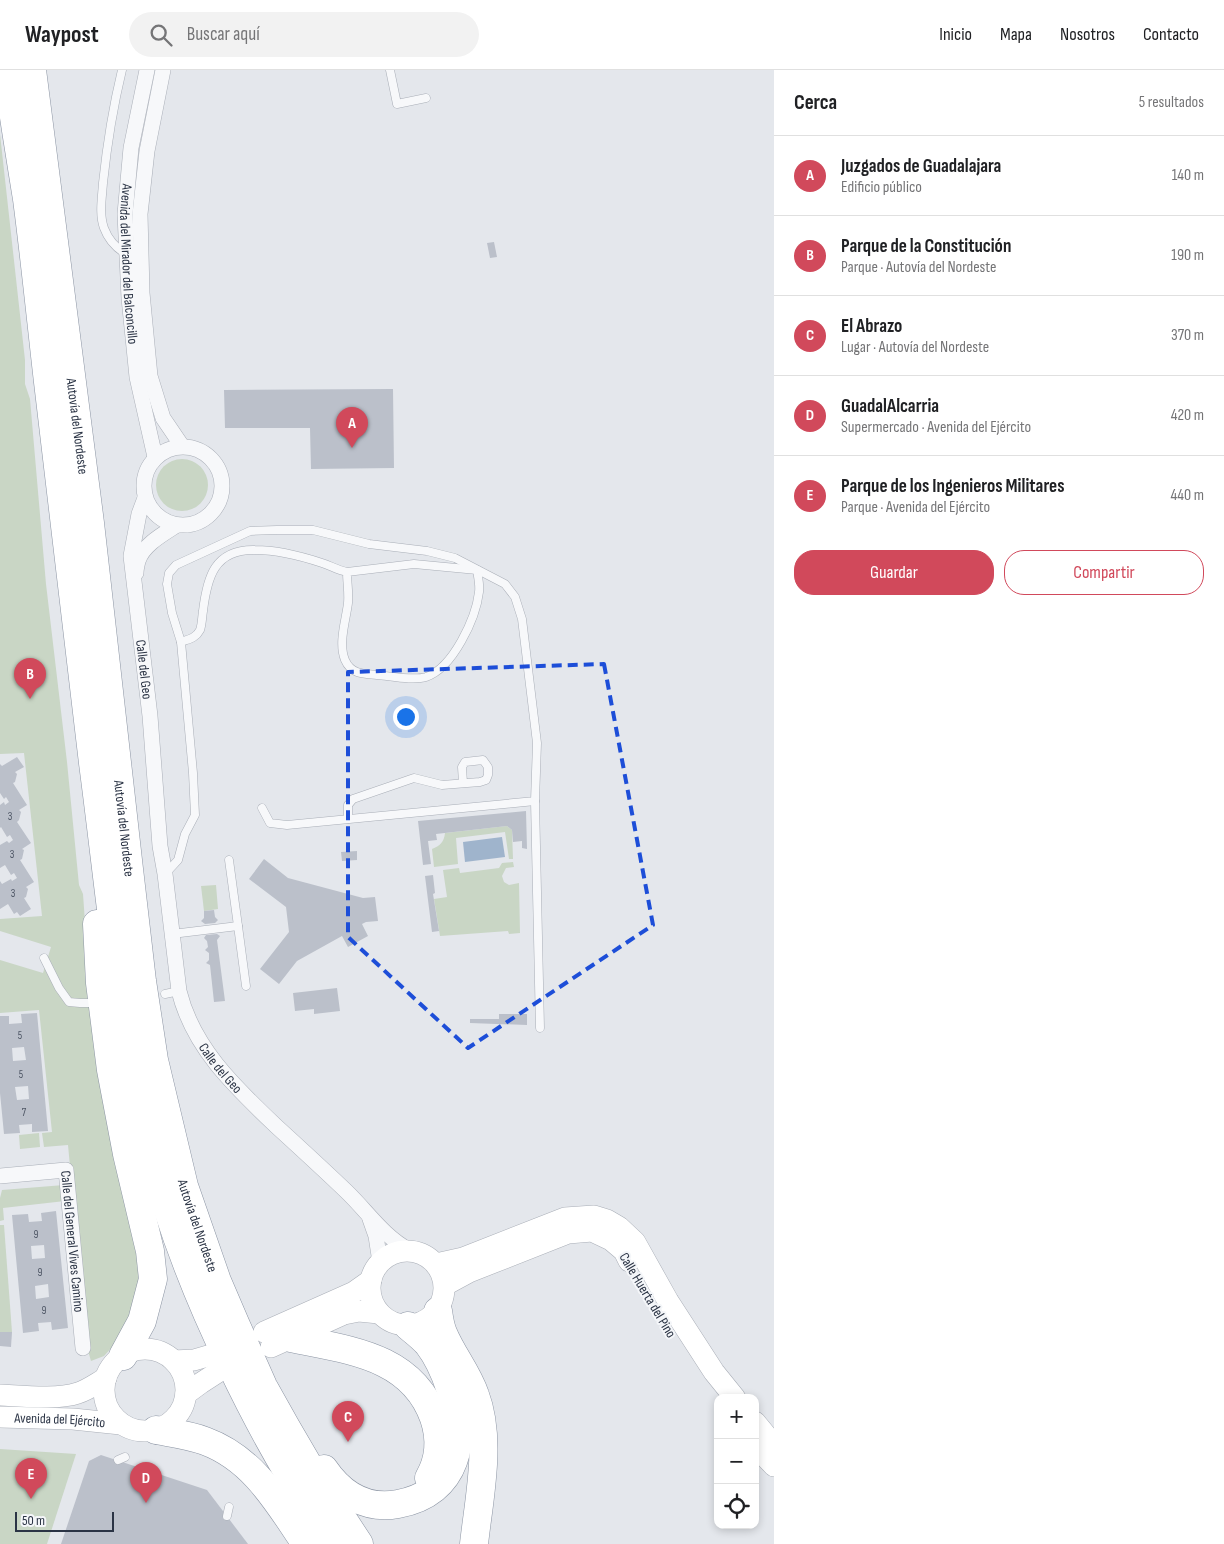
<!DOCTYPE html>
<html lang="es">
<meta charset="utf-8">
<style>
body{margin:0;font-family:"Sofia Sans Condensed",sans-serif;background:#f2f2f2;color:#202124}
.controls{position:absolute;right:15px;bottom:15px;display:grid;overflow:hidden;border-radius:10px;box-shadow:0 2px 8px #0003}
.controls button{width:45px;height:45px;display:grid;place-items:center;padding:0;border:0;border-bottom:1px solid #e0e0e0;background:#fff;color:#202124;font:25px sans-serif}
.scale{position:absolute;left:15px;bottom:12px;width:99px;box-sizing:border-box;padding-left:5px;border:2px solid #2b3445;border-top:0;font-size:14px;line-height:18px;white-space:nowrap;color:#2b3445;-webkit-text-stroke:4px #f4f6f9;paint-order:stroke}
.you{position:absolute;left:405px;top:646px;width:18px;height:18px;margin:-12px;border:4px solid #fff;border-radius:50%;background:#1a73e8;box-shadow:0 0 0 8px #1a73e833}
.badge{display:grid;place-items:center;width:32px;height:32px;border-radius:50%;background:#d1495b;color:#fff;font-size:16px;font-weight:700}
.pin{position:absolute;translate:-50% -41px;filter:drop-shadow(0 1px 2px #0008)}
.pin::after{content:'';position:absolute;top:26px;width:18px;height:15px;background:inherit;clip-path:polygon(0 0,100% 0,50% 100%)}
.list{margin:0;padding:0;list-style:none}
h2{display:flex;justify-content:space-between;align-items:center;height:65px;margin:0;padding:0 20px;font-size:21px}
h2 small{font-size:16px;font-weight:400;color:#757577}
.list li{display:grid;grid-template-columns:32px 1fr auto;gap:15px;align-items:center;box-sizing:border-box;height:80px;padding:0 20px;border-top:1px solid #e0e0e0}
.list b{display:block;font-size:19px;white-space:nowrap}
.list p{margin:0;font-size:16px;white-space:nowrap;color:#757577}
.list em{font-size:16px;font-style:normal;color:#757577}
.actions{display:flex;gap:10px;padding:15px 20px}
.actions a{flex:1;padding:11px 0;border:1px solid #d1495b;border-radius:20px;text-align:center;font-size:18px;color:#d1495b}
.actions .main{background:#d1495b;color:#fff}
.icon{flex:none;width:28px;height:28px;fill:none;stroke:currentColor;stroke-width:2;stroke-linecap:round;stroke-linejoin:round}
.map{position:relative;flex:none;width:774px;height:1474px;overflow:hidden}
header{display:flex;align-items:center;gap:30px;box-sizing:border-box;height:70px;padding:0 25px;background:#fff;border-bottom:1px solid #e0e0e0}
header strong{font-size:24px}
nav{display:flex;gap:28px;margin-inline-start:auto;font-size:18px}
.search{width:350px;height:45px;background:#f2f2f2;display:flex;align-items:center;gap:12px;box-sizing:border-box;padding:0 18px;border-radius:28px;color:#757577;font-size:19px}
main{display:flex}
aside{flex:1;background:#fff}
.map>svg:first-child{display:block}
.green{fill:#c9d6c5}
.water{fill:#9fb4cc}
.building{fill:#bbc0ca;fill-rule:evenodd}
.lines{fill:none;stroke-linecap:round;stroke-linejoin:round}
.lane-casing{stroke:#a9aeb7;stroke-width:9}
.street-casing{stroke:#a9aeb7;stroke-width:16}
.secondary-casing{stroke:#a9aeb7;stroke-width:22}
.highway-casing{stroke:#8b94a3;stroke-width:29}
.lane{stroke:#f7f8fa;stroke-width:8}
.street{stroke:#f7f8fa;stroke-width:15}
.secondary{stroke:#fff;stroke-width:21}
.highway{stroke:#fff;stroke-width:28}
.marked{fill:none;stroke:#1d4ed8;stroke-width:4;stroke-dasharray:10 6;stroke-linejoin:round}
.labels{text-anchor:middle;stroke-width:4;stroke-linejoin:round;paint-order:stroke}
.number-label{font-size:11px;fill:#4f5766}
.street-label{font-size:14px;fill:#2b3445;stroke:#f4f6f9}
</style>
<header>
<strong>Waypost</strong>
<div class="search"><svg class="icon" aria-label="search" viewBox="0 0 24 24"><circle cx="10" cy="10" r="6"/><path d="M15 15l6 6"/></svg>Buscar aquí</div>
<nav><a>Inicio</a><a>Mapa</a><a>Nosotros</a><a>Contacto</a></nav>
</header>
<main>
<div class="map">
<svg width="774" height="1474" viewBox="0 0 774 1474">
<rect width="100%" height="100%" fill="#e4e7ec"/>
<!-- green -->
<g class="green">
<polygon points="0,64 25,290 25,314 30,329 46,514 67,692 79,815 83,824 90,923 140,1199 139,1218 125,1263 104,1286 91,1291 87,1277 68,1075 44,1077 42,1063 52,1062 39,940 0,943 0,890 43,903 51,877 0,861 0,849 42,846 24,683 0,684"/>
<circle cx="182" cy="415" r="26"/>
<path d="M507,756L512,760L513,789H509L505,762L456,768L458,794L434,797L432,779C440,776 444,772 445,763Z"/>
<polygon points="513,792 514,797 506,798 502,806 504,812 509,815 519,813 520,863 509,864 508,861 440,866 434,829 447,827 443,800 459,798 460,803 499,798 502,793"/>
<polygon points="216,815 218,839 204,841 201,816"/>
<polygon points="39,1063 40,1077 20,1079 19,1065"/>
<polygon points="64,1115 65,1131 3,1138 4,1150 0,1151 0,1128 2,1120"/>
<polygon points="0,1155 4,1155 12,1262 0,1262"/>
<polygon points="0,1379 76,1384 47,1474 0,1474"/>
</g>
<!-- water -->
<polygon class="water" points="502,767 505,787 465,792 463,772"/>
<!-- building -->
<g class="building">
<polygon points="494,172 497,187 490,188 487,173"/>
<polygon points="393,319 394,398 311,399 310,358 225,358 224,320"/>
<polygon points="17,687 24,697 15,702 17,704 15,712 13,713 27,735 19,740 21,742 19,750 17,752 31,773 22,779 24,780 22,789 20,790 34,812 26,817 28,819 26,827 24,828 31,839 20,846 17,842 14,844 8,834 0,839 0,811 2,814 11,809 12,811 17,808 14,803 11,805 5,795 0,798 0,775 7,771 9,773 13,770 10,765 7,767 1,757 0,758 0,735 4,732 5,735 9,732 6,727 4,729 0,723 0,694 2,696"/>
<polygon points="526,741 527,779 522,778 522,771 513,772 512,760 507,756 436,764 437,770 428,771 431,794 423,795 418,751"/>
<polygon points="357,781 357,790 342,791 341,782"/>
<polygon points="264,789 288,808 363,828 375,827 378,851 366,852 362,854 368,866 348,877 342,866 297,891 279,914 260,899 289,862 286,837 249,809"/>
<polygon points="433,805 435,823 433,824 439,861 432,862 425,806"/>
<polygon points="214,840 215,847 218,850 215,853 205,854 201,851 204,848 204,841"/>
<polygon points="217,864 220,866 217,870 225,931 214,932 210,895 206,893 209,890 209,883 205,880 208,877 207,871 204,868 206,865"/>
<polygon points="337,918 340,941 314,944 314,939 295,941 293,923"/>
<path d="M37,943L48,1061L32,1062V1054L19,1055L20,1063L4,1064L0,1023V946H9V954L22,953L21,944ZM24,977L26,990L13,991L12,978ZM28,1016L29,1029L17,1030L15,1017Z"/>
<polygon points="499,944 527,944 527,955 470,953 470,949 499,949"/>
<path d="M56,1141L68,1258L52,1260L51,1252L38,1253L39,1261L23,1263L12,1145L28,1144L29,1152L42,1151L41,1143ZM44,1175L45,1188L32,1189L31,1176ZM48,1214L49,1227L36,1229L35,1216Z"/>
<polygon points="0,1262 12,1262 11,1277 0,1276"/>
<polygon points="101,1385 207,1420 248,1474 61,1474 89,1391"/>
</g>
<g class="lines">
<defs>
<g id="lane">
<path d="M122,0C113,37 107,75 103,113C102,128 99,144 104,158C108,169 116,178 126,184"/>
<polyline points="390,0 397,34 426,28"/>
<path d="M181,572C189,569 196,568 200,560C202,555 202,547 203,541C207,508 214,479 255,480C277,480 301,486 322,493C331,496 338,500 347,502L414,494L477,500C478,507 480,515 479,522C476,548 453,598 426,607C413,611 390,606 377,605C363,604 351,604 345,590C338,573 346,550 348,533C349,523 347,512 347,502"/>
<polyline points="535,731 540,958"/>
<polyline points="348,749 348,735 353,729 414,708 442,715 480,712 486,710 488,705 488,697 483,690 465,692 462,697 463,713"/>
<polyline points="166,803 178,790 185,764 195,745 193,703 181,572 172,543 167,514 169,503 176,495 250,461 277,460 313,460 369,474 427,481 455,488 505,514 515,527 522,549 537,673 535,731 287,755 270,753 262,738"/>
<polyline points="238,856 246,916"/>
<polyline points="172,864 238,856 229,790"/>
<polyline points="44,888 59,918 69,932 80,933 89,933"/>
<polyline points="165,924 179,921"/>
<polyline points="118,1390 125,1387"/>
<polyline points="227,1446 229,1437"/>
</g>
<g id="street">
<path id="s1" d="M147,0L131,78L125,144L129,228L137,307L155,387"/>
<polyline points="163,0 147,81 140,144 142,223 150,306 163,348 182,376"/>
<circle cx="183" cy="416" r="39"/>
<path id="s2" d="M145,428L139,444L131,486L150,646L160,776L165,804L179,921C193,978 235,1017 276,1056C299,1077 323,1099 346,1121C367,1141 383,1166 409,1180"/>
<path d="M136,503C136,499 137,495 138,491C143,475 163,464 177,455"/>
<path id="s3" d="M0,1106L66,1100L83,1278"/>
<polyline points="370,1149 376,1166 380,1192"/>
</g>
<g id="secondary">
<circle cx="407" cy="1218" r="37"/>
<polyline points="436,1194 463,1188 565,1148 594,1146 607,1150 619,1157 635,1172 668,1231 714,1302 735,1328"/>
<polyline points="445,1215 469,1202 568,1163 592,1161 611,1170 624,1181 629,1191"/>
<polyline points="264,1262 354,1222 371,1210"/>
<polyline points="271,1277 344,1244 359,1241 379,1243"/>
<circle cx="145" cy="1320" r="41"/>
<polyline points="174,1291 194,1290 211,1285"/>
<polyline points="186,1324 201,1313 218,1302"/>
<path d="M0,1325C22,1326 57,1330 78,1323C88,1320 97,1313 106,1308"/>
<path id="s4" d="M0,1347L73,1349L121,1354"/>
<polyline points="755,1352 774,1375"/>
<polyline points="755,1376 774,1396"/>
</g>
<g id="highway">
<path d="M7,0C13,43 20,86 27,129C35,190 41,251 48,312C62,439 77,566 93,693C110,822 121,953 151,1080C169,1154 198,1227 231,1295C261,1358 294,1418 335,1474"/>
<path id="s5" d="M32,0L90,453L129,799L142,911L154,990L184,1116L217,1211L235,1253L263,1316L286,1357L314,1405L359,1474"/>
<polyline points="97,854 100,913 111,1000 127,1084 150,1181 153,1209 142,1251 123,1286"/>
<path d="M438,1241C439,1248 440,1256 443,1263C452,1285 467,1302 475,1325C492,1370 479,1428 474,1474"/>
<path d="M291,1268C347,1280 412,1285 434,1348C441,1369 440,1389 429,1408"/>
<path d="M156,1360C172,1363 189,1365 205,1371C254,1389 278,1433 306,1474"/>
<path d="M324,1399C341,1424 366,1440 398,1434C458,1423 468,1369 450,1318C445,1303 438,1287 428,1274C422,1267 415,1262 408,1256"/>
</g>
</defs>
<!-- lane casing -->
<use href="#lane" class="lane-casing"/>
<!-- street casing -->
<use href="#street" class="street-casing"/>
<!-- secondary casing -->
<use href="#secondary" class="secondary-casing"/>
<!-- highway casing -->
<use href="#highway" class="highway-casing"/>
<!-- lane -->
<use href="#lane" class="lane"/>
<!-- street -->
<use href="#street" class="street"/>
<!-- secondary -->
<use href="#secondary" class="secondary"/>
<!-- highway -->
<use href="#highway" class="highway"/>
</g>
<!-- marked area -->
<path class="marked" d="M604,594L653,855L468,978L348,867V602Z"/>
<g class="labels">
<!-- number labels -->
<g class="number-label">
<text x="10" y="750">3</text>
<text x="12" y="788">3</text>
<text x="13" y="827">3</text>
<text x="20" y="969">5</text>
<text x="21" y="1008">5</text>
<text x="24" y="1046">7</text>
<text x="36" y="1168">9</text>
<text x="40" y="1206">9</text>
<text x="44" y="1244">9</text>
</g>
<!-- street labels -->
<g class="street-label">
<text dy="5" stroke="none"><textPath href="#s1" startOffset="196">Avenida del Mirador del Balconcillo</textPath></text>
<text dy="5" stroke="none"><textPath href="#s5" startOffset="359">Autovía del Nordeste</textPath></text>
<text dy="5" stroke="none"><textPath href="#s2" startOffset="174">Calle del Geo</textPath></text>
<text dy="5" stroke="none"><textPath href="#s5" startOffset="764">Autovía del Nordeste</textPath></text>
<text dy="5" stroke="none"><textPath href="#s2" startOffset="586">Calle del Geo</textPath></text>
<text dy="5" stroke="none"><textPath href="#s5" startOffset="1169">Autovía del Nordeste</textPath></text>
<text dy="5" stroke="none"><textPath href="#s3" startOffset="138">Calle del General Vives Camino</textPath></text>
<text transform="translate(648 1225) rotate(59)" y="5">Calle Huerta del Pino</text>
<text dy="5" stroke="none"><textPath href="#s4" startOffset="60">Avenida del Ejército</textPath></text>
</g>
</g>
</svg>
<div class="controls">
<button>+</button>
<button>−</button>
<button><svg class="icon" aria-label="locate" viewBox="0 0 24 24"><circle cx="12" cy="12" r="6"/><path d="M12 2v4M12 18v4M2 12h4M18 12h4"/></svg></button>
</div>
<div class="scale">50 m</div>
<div class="you"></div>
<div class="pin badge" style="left:352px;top:378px">A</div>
<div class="pin badge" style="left:30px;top:629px">B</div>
<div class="pin badge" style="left:348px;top:1372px">C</div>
<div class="pin badge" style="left:146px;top:1433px">D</div>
<div class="pin badge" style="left:31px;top:1429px">E</div>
</div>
<aside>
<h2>Cerca<small>5 resultados</small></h2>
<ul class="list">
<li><span class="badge">A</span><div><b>Juzgados de Guadalajara</b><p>Edificio público</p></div><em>140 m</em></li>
<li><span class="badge">B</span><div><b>Parque de la Constitución</b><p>Parque · Autovía del Nordeste</p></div><em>190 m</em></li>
<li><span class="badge">C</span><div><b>El Abrazo</b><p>Lugar · Autovía del Nordeste</p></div><em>370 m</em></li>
<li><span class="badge">D</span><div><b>GuadalAlcarria</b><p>Supermercado · Avenida del Ejército</p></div><em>420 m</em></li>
<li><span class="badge">E</span><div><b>Parque de los Ingenieros Militares</b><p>Parque · Avenida del Ejército</p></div><em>440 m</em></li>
</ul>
<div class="actions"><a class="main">Guardar</a><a>Compartir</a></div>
</aside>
</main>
